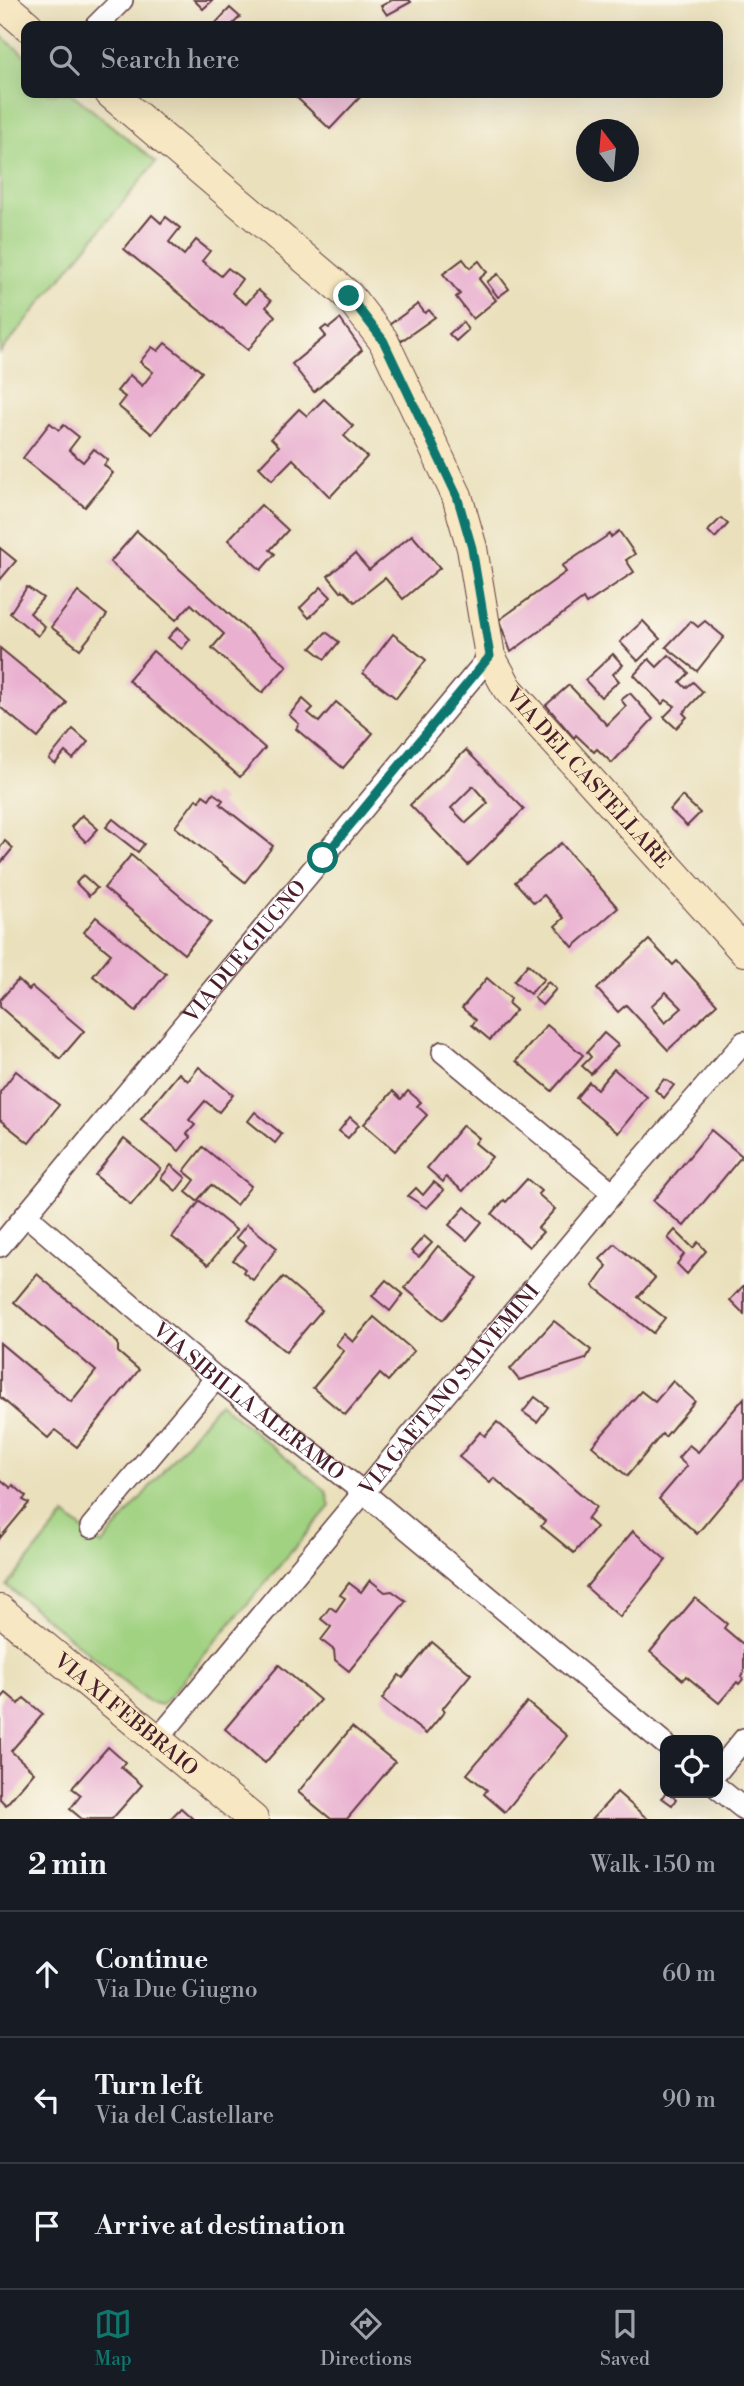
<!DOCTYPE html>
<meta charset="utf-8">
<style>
body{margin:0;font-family:"Libre Bodoni",serif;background:#242831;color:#f1f3f6}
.controls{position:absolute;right:21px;bottom:21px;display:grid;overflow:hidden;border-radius:14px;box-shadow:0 7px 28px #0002}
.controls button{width:63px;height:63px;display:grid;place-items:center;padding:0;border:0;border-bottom:2px solid #363941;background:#171b24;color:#f1f3f6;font:35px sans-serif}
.compass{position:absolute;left:576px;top:119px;width:63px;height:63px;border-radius:50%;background:#171b24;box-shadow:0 7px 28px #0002;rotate:344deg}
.stop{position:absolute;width:21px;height:21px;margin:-16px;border:5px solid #0f766e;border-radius:50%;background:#fff}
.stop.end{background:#0f766e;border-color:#fff;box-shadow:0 2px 7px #0008}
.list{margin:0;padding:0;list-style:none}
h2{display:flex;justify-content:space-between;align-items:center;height:91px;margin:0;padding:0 28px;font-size:30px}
h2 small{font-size:23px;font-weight:400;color:#9ea1a6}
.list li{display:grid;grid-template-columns:46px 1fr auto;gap:21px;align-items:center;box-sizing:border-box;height:126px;padding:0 28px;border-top:2px solid #363941}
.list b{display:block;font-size:26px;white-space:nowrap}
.list p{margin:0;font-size:23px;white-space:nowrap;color:#9ea1a6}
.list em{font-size:23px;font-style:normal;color:#9ea1a6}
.icon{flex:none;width:38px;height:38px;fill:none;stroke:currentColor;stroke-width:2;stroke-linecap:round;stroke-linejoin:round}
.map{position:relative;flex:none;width:744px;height:1819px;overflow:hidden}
.search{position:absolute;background:#171b24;box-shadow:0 7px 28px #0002;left:21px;right:21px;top:21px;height:77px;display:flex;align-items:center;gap:18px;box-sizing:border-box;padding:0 24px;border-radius:14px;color:#9ea1a6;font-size:26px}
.sheet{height:469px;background:#171b24}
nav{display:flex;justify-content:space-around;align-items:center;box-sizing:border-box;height:98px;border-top:2px solid #363941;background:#171b24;font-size:19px;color:#9ea1a6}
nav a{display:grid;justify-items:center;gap:4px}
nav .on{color:#0f766e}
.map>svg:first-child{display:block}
.green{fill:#a0d281;stroke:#757856;stroke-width:2}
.building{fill:#e9b0d0;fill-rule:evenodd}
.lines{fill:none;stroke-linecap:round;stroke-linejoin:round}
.street-casing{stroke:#623c41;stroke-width:24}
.secondary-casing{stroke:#623c41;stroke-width:32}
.street{stroke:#fff;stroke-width:21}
.secondary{stroke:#f7e8c3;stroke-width:30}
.route{stroke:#0f766e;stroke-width:9}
.labels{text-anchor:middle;stroke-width:6;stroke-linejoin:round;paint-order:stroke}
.street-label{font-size:21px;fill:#4a1f2b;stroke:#fbf7ec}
</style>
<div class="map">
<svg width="744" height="1819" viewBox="0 0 744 1819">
<rect width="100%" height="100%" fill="#fbf7ec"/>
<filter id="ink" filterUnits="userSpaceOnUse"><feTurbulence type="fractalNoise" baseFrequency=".0143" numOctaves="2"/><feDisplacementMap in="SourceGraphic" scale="14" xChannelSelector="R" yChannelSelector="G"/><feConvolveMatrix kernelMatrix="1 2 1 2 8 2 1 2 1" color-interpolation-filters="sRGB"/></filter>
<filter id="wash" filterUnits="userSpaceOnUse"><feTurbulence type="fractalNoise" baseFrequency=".00686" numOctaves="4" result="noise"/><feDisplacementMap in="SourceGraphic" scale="28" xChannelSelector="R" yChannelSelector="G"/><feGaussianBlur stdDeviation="1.57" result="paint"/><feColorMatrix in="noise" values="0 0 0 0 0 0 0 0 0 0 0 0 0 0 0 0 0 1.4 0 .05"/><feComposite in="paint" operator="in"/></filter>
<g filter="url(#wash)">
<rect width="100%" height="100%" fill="#eae0bc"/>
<!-- green -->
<g class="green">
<polygon points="0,35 26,56 26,93 71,93 156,162 0,353"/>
<polygon points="219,1403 326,1491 330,1506 162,1705 148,1702 7,1586 65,1515 102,1545"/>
</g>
<g id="blocks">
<!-- building -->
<g class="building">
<polygon points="194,0 213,0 203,9"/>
<polygon points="392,0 409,0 411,2 387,15 381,6"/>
<polygon points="230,8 240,17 231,26 213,26"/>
<polygon points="292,93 364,93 330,129"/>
<polygon points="152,215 161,223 166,217 180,228 169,242 184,255 196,240 210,251 202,261 221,276 228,268 242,279 232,293 246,304 258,290 271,301 266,307 275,316 248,350 124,249"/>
<polygon points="463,259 470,268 479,261 487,272 479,279 496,300 473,319 456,297 460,294 443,274"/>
<polygon points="498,274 509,289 498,297 487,282"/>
<polygon points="418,304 425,313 429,310 435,317 401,341 389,325"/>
<polygon points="340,319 362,350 314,392 292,364 326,336 321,330 326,326 329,328"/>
<polygon points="463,322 468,330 456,341 449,334"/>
<polygon points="165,343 202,372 152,434 118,406 125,397 117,391 130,375 142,386 153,372 140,362 152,347 158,351"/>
<polygon points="324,399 353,426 344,436 367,457 330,497 293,459 272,480 259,467 279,446 271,438 299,409 307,416"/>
<polygon points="50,423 59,430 64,425 79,437 69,450 83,462 94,449 108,460 104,465 113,473 85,507 23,458"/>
<polygon points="261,505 288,530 270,550 275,554 261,570 228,540"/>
<polygon points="721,518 728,524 715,538 708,531"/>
<polygon points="137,531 287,666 262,693 212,648 224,634 191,604 176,620 110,562"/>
<polygon points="619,531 635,554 626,560 634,572 586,604 583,599 511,652 499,620 566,572 562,566 610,534 611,537"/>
<polygon points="412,535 440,568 403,599 385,578 355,602 343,590 341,592 328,576 355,554 369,570"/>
<polygon points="0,548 16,561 0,580"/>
<polygon points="27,587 43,598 30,613 45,627 38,636 10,613"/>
<polygon points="321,587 331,597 309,618 300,608"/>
<polygon points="78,592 107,615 80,649 51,627"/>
<polygon points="643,621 660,639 638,661 620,642"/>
<polygon points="691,621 698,627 705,621 724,637 697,671 666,647"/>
<polygon points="178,627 190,639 182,649 168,638"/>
<polygon points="326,632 339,642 325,659 311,648"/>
<polygon points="393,634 426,660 396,698 363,673"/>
<polygon points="0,648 67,703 38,738 0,707"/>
<polygon points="153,651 265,748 240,777 128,680"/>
<polygon points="613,654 623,665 613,674 619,681 601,697 585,680"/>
<polygon points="669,655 689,673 680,682 686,688 693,682 703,692 683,713 687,717 676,728 664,717 675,706 666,700 662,704 634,675 649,659 657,667"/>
<polygon points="569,685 607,725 626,706 621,700 630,693 653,719 612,763 597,749 594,752 576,735 574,738 546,705"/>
<polygon points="303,699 313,708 308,713 319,722 336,702 373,733 343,768 296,729 299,724 289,715"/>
<polygon points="73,729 88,742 73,759 65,752 55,764 49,759"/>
<path d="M466,750L524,809L468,865L410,805ZM473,786L488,803L466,823L451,808Z"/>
<polygon points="213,793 223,800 220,804 273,846 245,882 175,827 196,799 199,801 203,795 209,799"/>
<polygon points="682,796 700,813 687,826 670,810"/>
<polygon points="82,815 98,829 86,842 71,827"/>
<polygon points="113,819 144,844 138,852 106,827"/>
<polygon points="5,841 13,848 0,864 0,848"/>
<polygon points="561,843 618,908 573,947 555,926 564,918 544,895 534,903 515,882"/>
<polygon points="131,855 211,922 184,954 104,888"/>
<polygon points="83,875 97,888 89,896 76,883"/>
<polygon points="96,917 166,974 136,1011 93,976 111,954 84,932"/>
<path d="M649,940L673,965L677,961L717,1004L668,1050L626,1005L618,1012L597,989ZM666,992L682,1008L665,1023L651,1006Z"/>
<polygon points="528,964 544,979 530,994 514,981"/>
<polygon points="487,978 511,999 508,1003 516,1010 490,1040 472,1025 476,1020 462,1008"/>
<polygon points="18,980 29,990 32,987 84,1031 60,1059 0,1007 0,1000"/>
<polygon points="548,982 556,989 542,1005 534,998"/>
<polygon points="547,1025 583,1055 552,1091 516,1061"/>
<polygon points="604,1033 618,1045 591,1074 582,1066 591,1057 587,1052"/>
<polygon points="199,1067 233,1095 219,1112 205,1101 189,1120 195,1125 187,1134 190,1137 179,1151 141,1119 179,1073 188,1081"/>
<polygon points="614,1069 647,1097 618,1133 576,1098 589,1082 597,1089"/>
<polygon points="16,1071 59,1105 29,1143 0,1120 0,1092"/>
<polygon points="664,1079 674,1085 664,1098 655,1090"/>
<polygon points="393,1091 401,1099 408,1091 421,1102 417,1106 427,1115 395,1151 364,1124"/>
<polygon points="255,1112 282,1134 275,1143 248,1121"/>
<polygon points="350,1117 359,1125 348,1138 339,1131"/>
<polygon points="463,1125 479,1138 475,1143 492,1157 463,1191 446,1177 443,1182 427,1168"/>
<polygon points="711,1130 742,1156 684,1226 653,1201"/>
<polygon points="124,1139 161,1169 131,1205 95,1175"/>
<polygon points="203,1147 251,1186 236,1205 211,1185 197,1201 186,1192 195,1180 184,1171"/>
<polygon points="171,1165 186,1178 176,1191 161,1178"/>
<polygon points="527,1179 541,1191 538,1194 555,1209 538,1228 543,1232 529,1247 492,1214 504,1200 506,1202"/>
<polygon points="434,1182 444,1190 427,1208 408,1196 416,1188 423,1195"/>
<polygon points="200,1201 236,1230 208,1265 172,1237"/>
<polygon points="465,1207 482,1222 467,1240 449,1225"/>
<polygon points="247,1224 277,1248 253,1280 243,1272 245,1269 233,1260 246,1245 236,1238"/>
<polygon points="675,1230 693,1248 698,1242 706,1251 687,1274 677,1264 684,1254 668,1238"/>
<polygon points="424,1236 432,1243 419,1257 411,1251"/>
<polygon points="615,1244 655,1278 638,1297 665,1318 653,1333 593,1286 607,1266 600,1259"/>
<polygon points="438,1246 477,1278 443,1320 405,1288"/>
<polygon points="37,1274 118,1343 118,1352 139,1370 77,1447 55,1430 48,1438 0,1397 0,1343 71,1402 96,1371 14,1302"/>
<polygon points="283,1277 322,1310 286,1352 247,1320"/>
<polygon points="386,1280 403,1294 390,1311 372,1296"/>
<polygon points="744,1285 744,1314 730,1300"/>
<polygon points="374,1317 414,1351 388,1381 380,1374 345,1415 313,1388 344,1351 336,1344 344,1334 353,1342"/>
<polygon points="554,1321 591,1350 586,1359 519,1380 510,1369"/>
<polygon points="673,1381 695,1401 665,1437 662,1434 627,1476 592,1446 641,1391 655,1402"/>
<polygon points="535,1397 548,1407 537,1422 523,1412"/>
<polygon points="744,1398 744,1478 697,1534 659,1499 687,1466 678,1458 689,1445 698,1452"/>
<polygon points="497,1422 596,1507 587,1519 596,1527 574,1553 541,1526 545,1521 494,1478 490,1483 459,1457 480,1432 485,1436"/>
<polygon points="0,1479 11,1488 13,1485 26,1496 23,1500 29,1503 0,1538"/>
<polygon points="633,1531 666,1560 620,1617 586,1587"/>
<polygon points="370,1580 385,1592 392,1591 406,1601 349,1671 335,1660 334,1650 321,1640 331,1627 321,1619 330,1607 336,1611 345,1598 340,1595 349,1583 361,1592"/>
<polygon points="695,1598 727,1624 724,1628 744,1645 744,1673 741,1677 743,1679 739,1684 737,1682 719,1703 686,1676 683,1680 650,1652"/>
<polygon points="432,1642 471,1674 442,1709 445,1711 426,1734 382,1699 399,1675 403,1678"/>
<polygon points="279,1665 320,1700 265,1763 225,1729"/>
<polygon points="6,1693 19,1704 24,1698 43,1714 11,1751 34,1772 6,1805 0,1799 0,1700"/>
<polygon points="527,1702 567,1736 505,1812 484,1794 487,1790 467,1774"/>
<polygon points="352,1727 395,1762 347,1819 331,1819 298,1792"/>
<polygon points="108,1747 125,1762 121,1767 142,1785 112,1819 82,1819 70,1809 81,1795 72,1788"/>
<polygon points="617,1792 643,1815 648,1819 592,1819"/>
<polygon points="665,1793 669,1793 676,1799 672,1805 662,1798"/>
<polygon points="181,1808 193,1819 170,1819"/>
</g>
</g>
</g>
<g filter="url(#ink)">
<use href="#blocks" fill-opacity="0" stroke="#623c41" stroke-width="2"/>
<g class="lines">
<defs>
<g id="street">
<polyline points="96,26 122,0"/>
<polyline points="443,1052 613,1193"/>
<path id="s1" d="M27,1216L216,1378L363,1492L665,1744"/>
<path id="s2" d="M0,1246L490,656"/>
<polyline points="91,1527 216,1378"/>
<path id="s3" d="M158,1739L613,1193L744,1042"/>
<polyline points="718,1771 744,1739"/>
<polyline points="718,1788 744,1809"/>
</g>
<g id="secondary">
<polyline points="0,2 28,26"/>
<path id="s4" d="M110,93L349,296L383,340L457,496L472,548L490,656L508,689L744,951"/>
<path id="s5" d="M0,1610L253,1819"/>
</g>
</defs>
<!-- street casing -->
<use href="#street" class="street-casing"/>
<!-- secondary casing -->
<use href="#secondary" class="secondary-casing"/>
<!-- street -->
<use href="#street" class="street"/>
<!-- secondary -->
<use href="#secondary" class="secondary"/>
</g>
</g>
<g class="lines" filter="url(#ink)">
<!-- route -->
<polyline class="route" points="323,858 490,656 472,548 457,496 383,340 349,296"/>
</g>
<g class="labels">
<!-- street labels -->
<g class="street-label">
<text dy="7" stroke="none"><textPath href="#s4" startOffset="863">VIA DEL CASTELLARE</textPath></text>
<text dy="7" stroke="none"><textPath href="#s2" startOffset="383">VIA DUE GIUGNO</textPath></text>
<text dy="7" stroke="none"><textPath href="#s3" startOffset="455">VIA GAETANO SALVEMINI</textPath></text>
<text dy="7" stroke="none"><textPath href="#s1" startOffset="289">VIA SIBILLA ALERAMO</textPath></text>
<text dy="7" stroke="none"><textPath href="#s5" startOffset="164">VIA XI FEBBRAIO</textPath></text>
</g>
</g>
</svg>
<div class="controls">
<button><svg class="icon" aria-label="locate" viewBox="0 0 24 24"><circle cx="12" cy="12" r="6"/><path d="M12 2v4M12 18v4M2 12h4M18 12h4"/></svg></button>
</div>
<svg class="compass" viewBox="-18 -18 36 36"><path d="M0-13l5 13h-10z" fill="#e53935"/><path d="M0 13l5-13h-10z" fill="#9ea1a6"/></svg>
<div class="stop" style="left:323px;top:858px"></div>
<div class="stop end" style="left:349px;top:296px"></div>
<div class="search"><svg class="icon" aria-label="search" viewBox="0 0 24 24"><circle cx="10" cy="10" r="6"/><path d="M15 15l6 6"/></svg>Search here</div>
</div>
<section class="sheet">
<h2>2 min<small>Walk · 150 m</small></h2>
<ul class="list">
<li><svg class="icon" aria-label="ahead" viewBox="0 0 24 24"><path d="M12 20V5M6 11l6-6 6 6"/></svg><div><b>Continue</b><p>Via Due Giugno</p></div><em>60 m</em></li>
<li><svg class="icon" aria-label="left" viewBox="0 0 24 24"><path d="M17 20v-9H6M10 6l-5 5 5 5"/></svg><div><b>Turn left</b><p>Via del Castellare</p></div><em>90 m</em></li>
<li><svg class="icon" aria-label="arrive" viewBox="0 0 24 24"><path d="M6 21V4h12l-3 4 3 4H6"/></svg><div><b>Arrive at destination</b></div></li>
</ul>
</section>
<nav>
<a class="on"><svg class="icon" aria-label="map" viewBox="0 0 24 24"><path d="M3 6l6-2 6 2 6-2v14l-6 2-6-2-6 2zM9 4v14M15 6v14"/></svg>Map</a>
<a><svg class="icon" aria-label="directions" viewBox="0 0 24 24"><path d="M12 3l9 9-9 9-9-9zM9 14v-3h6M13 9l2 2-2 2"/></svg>Directions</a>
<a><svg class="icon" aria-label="saved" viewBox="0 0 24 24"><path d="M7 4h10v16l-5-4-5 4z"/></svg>Saved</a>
</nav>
